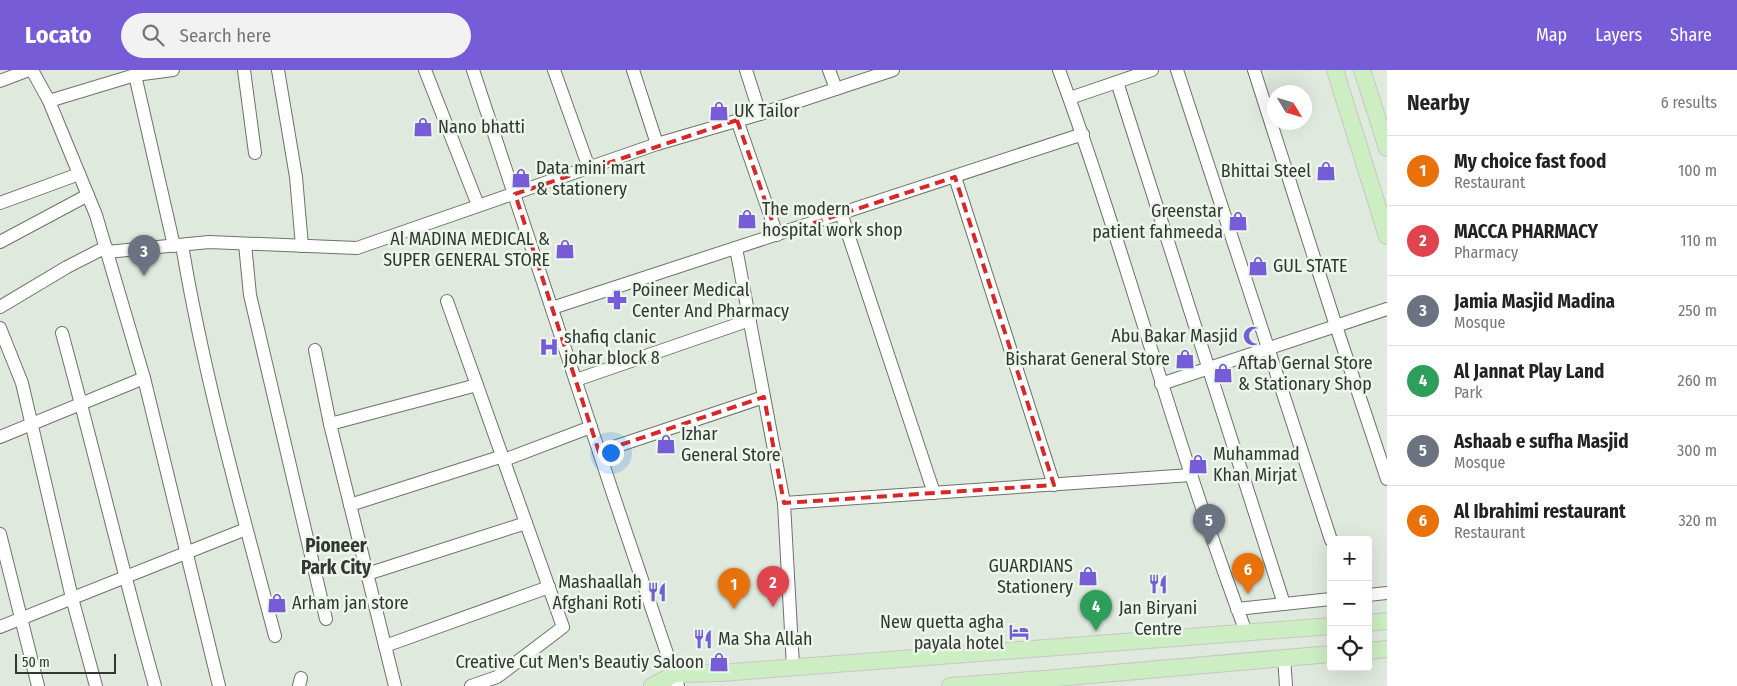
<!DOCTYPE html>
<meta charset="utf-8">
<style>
body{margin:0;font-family:"Fira Sans Condensed",sans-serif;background:#f2f2f2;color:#222}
.controls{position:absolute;right:15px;bottom:15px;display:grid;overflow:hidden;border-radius:5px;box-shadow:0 5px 20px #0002}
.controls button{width:45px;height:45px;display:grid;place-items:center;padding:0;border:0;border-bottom:1px solid #e0e0e0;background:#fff;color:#222;font:25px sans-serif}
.compass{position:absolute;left:1267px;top:15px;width:45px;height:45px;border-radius:50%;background:#fff;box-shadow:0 5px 20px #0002;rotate:128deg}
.scale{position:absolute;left:15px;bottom:12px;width:101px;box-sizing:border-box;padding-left:5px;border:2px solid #333632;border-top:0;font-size:14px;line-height:18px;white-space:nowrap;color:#333632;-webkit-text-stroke:4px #edf6eb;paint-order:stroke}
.you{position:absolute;left:610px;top:382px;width:18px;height:18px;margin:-12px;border:4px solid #fff;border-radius:50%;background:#1a73e8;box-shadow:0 0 0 8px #1a73e833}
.badge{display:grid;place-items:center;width:32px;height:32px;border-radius:50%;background:#765dd7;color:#fff;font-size:16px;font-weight:700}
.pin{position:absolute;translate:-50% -41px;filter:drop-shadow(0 1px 2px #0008)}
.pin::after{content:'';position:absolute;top:26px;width:18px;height:15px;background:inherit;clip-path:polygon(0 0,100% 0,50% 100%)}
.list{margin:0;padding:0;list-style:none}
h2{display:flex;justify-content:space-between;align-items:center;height:65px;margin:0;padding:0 20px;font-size:21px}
h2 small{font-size:16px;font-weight:400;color:#767676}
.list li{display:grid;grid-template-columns:32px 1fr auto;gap:15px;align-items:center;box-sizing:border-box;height:70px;padding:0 20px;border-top:1px solid #e0e0e0}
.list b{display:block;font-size:19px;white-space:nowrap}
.list p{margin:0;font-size:16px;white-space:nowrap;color:#767676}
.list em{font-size:16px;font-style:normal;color:#767676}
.icon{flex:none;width:28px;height:28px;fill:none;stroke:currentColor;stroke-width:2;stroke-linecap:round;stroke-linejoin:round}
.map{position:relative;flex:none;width:1387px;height:616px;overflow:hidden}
header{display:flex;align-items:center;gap:30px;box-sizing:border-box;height:70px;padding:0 25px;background:#765dd7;color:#fff}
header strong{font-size:24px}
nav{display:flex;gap:28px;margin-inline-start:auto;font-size:18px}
.search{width:350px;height:45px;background:#f2f2f2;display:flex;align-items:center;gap:12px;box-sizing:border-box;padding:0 18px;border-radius:28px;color:#767676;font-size:19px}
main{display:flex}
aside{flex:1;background:#fff}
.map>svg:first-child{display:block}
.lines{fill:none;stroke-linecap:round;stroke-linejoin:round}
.minor-casing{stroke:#6c746a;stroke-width:14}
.major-casing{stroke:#c6c7c6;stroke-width:18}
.minor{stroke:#fff;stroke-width:12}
.major{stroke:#cceec2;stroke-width:16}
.marked{fill:none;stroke:#d62828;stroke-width:4;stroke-dasharray:10 6;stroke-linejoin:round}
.labels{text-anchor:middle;stroke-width:5;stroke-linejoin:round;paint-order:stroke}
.poi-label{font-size:18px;fill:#333632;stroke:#edf6eb;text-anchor:start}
.neighbourhood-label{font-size:19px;font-weight:bold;fill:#333632;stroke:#edf6eb}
</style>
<header>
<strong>Locato</strong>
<div class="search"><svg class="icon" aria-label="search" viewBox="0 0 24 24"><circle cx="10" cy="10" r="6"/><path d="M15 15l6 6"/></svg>Search here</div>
<nav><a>Map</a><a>Layers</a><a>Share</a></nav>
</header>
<main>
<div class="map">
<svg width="1387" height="616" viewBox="0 0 1387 616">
<rect width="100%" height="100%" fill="#e0e9dd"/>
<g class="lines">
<defs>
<g id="minor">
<polyline points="32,0 49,31 96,145 144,308 219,616"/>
<polyline points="244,0 255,83"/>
<polyline points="278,0 296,107 302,176"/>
<polyline points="425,0 478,135"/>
<polyline points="473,0 614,427 678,616"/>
<polyline points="554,0 589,98"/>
<polyline points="633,0 657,74"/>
<polyline points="746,0 760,44"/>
<polyline points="829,0 836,19"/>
<path d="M1059,0C1127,185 1176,377 1246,562"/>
<polyline points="1177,0 1331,470"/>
<polyline points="1254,0 1336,256 1387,409"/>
<polyline points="135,5 174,176"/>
<polyline points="0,11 29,0"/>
<polyline points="1117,12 1284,534"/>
<polyline points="1070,28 1152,0"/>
<polyline points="49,31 135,5 173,0"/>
<polyline points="737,50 777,165"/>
<polyline points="955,107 1054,415"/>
<polyline points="0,133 79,104"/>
<polyline points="841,143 934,423"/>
<polyline points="0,172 88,125"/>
<polyline points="245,174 250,225 326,549"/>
<path d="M182,175C204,307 241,437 275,566"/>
<polyline points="736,178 784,433 793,597"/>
<polyline points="107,182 209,172 357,178 657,74 760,44 893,0"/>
<polyline points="447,231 563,557 497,607 471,616"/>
<polyline points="0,237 67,197 106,177"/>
<polyline points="552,238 1083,64"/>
<polyline points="0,258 22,313 72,528 96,616"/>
<path d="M62,263C94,380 122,499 155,616"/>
<polyline points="315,280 330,354 395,616"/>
<polyline points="576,310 750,250"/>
<polyline points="1161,314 1387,239"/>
<polyline points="330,354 477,315"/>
<polyline points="0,367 144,308"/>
<polyline points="599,382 764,327"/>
<polyline points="504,390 591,357"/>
<polyline points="784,433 1191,405"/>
<polyline points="350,435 503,386"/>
<polyline points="0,464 38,616"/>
<polyline points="367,504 526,453"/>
<polyline points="1368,525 1387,523"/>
<polyline points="1237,539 1331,529"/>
<polyline points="0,557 246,459"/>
<polyline points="385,576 549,517"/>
<polyline points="1284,587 1286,616"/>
<polyline points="299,616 301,608"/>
</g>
<g id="major">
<polyline points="1335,0 1387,166"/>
<polyline points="1362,0 1387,78"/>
<polyline points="1368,553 1387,551"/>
<polyline points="1368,581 1387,579"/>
<polyline points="652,616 675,604 720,603 1331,556"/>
<polyline points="950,616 1045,609 1331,584"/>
</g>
</defs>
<!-- minor casing -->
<use href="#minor" class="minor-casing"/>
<!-- major casing -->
<use href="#major" class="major-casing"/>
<!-- minor -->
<use href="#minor" class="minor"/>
<!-- major -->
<use href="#major" class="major"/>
</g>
<!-- marked area -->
<path class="marked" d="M737,50L777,165L955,107L1054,415L784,433L764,327L599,382L515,124Z"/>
<!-- icons -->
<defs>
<symbol id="shop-bare" viewBox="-9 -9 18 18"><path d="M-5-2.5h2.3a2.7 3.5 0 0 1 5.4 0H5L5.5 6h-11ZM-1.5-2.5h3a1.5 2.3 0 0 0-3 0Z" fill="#765dd7" stroke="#edf6eb" stroke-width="2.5" paint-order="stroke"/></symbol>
<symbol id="pharmacy-bare" viewBox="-9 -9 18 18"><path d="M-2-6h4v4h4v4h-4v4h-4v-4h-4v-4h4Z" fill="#765dd7" stroke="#edf6eb" stroke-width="2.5" paint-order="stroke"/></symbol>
<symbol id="mosque-bare" viewBox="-9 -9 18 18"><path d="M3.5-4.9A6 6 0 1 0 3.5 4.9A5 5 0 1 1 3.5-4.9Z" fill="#765dd7" stroke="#edf6eb" stroke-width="2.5" paint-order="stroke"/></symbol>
<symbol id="hospital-bare" viewBox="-9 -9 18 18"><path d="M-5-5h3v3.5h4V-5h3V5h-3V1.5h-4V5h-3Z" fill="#765dd7" stroke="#edf6eb" stroke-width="2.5" paint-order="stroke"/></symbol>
<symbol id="restaurant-bare" viewBox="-9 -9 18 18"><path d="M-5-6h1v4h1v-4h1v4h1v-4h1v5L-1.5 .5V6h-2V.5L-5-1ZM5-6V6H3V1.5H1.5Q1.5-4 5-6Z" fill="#765dd7" stroke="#edf6eb" stroke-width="2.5" paint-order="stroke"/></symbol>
<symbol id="hotel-bare" viewBox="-9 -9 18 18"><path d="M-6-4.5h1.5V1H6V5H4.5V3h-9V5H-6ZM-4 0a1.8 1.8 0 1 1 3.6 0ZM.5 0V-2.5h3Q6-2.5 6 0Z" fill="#765dd7" stroke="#edf6eb" stroke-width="2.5" paint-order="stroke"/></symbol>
</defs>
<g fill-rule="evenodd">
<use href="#shop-bare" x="705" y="27" width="28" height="28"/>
<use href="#shop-bare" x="409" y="43" width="28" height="28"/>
<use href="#shop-bare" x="1312" y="87" width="28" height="28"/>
<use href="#shop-bare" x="507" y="94" width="28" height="28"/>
<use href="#shop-bare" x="733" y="135" width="28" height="28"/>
<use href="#shop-bare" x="1224" y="137" width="28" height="28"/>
<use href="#shop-bare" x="551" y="165" width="28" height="28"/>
<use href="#shop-bare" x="1244" y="182" width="28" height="28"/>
<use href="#pharmacy-bare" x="603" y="216" width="28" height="28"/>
<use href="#mosque-bare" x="1239" y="252" width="28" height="28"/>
<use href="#hospital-bare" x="535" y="263" width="28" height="28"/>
<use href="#shop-bare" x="1171" y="275" width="28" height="28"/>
<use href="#shop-bare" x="1209" y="289" width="28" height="28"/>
<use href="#shop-bare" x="652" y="360" width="28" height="28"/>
<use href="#shop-bare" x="1184" y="380" width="28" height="28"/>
<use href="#shop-bare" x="1074" y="492" width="28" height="28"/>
<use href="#restaurant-bare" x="1144" y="500" width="28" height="28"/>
<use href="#restaurant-bare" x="643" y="508" width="28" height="28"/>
<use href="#shop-bare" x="263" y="519" width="28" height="28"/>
<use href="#hotel-bare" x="1005" y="548" width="28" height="28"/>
<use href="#restaurant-bare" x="689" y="555" width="28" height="28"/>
<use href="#shop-bare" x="705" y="578" width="28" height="28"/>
</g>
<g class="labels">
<!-- poi labels -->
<g class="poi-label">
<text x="734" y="47">UK Tailor</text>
<text x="438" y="63">Nano bhatti</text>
<text x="536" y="104">Data mini mart<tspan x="536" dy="21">&amp; stationery</tspan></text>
<text x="1311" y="107" text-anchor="end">Bhittai Steel</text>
<text x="762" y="145">The modern<tspan x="762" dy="21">hospital work shop</tspan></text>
<text x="1223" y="147" text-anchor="end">Greenstar<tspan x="1223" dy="21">patient fahmeeda</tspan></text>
<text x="550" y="175" text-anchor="end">Al MADINA MEDICAL &amp;<tspan x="550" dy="21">SUPER GENERAL STORE</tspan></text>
<text x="1273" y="202">GUL STATE</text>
<text x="632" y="226">Poineer Medical<tspan x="632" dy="21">Center And Pharmacy</tspan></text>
<text x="1238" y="272" text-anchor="end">Abu Bakar Masjid</text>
<text x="564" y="273">shafiq clanic<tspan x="564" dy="21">johar block 8</tspan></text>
<text x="1170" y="295" text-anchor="end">Bisharat General Store</text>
<text x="1238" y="299">Aftab Gernal Store<tspan x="1238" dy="21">&amp; Stationary Shop</tspan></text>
<text x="681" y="370">Izhar<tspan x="681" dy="21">General Store</tspan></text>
<text x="1213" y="390">Muhammad<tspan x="1213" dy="21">Khan Mirjat</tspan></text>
<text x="1073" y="502" text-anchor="end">GUARDIANS<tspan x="1073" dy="21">Stationery</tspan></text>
<text x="642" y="518" text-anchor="end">Mashaallah<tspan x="642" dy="21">Afghani Roti</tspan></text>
<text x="292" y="539">Arham jan store</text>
<text x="1158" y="544" text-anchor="middle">Jan Biryani<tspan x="1158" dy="21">Centre</tspan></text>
<text x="1004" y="558" text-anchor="end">New quetta agha<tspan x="1004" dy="21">payala hotel</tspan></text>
<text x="718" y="575">Ma Sha Allah</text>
<text x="704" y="598" text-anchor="end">Creative Cut Men's Beautiy Saloon</text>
</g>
<!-- neighbourhood labels -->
<g class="neighbourhood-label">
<text x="336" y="482">Pioneer<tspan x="336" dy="22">Park City</tspan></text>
</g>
</g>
</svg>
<div class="controls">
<button>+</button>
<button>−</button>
<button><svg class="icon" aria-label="locate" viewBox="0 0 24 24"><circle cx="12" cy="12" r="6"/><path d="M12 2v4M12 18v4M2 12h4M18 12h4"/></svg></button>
</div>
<svg class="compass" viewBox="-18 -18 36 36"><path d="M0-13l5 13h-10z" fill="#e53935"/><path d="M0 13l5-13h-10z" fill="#767676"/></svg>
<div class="scale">50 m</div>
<div class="you"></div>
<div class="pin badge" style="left:734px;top:539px;background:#e8710a">1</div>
<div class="pin badge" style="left:773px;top:537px;background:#e0444e">2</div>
<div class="pin badge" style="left:144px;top:206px;background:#6b7280">3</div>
<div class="pin badge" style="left:1096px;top:561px;background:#2e9e5b">4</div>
<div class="pin badge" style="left:1209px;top:475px;background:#6b7280">5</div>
<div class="pin badge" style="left:1248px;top:524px;background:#e8710a">6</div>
</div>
<aside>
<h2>Nearby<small>6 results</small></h2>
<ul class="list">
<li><span class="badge" style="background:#e8710a">1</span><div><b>My choice fast food</b><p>Restaurant</p></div><em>100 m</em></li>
<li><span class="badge" style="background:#e0444e">2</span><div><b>MACCA PHARMACY</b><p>Pharmacy</p></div><em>110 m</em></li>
<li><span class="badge" style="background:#6b7280">3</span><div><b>Jamia Masjid Madina</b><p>Mosque</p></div><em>250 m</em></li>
<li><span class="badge" style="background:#2e9e5b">4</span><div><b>Al Jannat Play Land</b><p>Park</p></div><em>260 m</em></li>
<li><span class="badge" style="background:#6b7280">5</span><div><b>Ashaab e sufha Masjid</b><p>Mosque</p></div><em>300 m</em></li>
<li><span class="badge" style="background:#e8710a">6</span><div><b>Al Ibrahimi restaurant</b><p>Restaurant</p></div><em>320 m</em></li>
</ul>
</aside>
</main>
